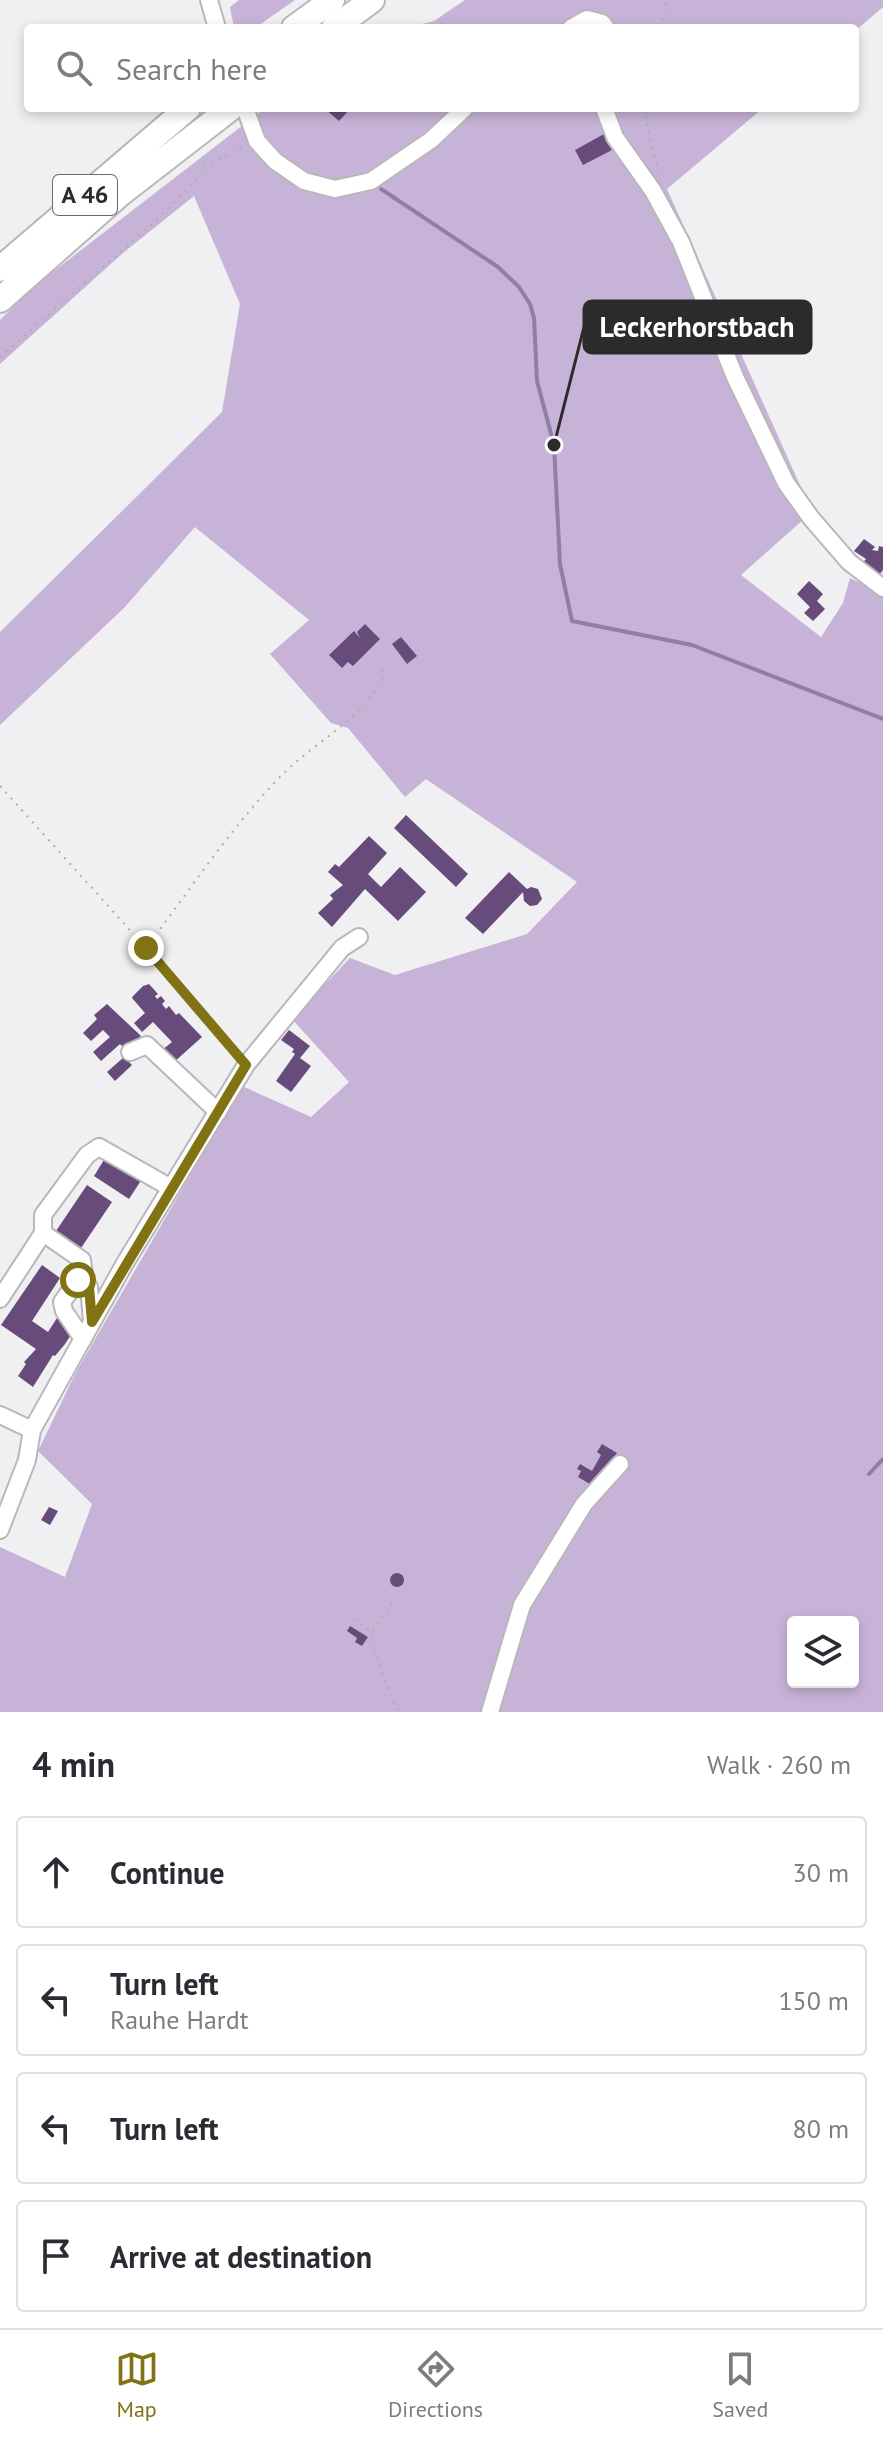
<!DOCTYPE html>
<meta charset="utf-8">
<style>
body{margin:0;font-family:"PT Sans",sans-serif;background:#f2f2f3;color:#2b2b33}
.controls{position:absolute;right:24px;bottom:24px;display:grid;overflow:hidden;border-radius:8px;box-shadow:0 4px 12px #0003}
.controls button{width:72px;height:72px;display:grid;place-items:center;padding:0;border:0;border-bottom:2px solid #e1e1e2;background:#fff;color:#2b2b33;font:40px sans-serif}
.stop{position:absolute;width:24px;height:24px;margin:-18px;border:6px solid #817314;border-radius:50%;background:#fff}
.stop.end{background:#817314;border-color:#fff;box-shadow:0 2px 8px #0008}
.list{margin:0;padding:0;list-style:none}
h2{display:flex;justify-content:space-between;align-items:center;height:104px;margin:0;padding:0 32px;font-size:34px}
h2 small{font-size:26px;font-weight:400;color:#7c7c81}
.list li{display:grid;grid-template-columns:52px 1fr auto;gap:24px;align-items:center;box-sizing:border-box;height:112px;margin:0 16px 16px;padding:0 16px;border:2px solid #e1e1e2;border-radius:8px}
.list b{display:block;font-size:30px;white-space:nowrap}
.list p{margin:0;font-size:26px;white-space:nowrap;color:#7c7c81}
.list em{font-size:26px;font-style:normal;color:#7c7c81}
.icon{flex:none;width:44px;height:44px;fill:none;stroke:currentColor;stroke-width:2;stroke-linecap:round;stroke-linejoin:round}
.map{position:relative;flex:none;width:883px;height:1712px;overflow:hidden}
.search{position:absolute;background:#fff;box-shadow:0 4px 12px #0003;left:24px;right:24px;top:24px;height:88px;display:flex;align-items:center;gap:20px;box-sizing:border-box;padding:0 28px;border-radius:8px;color:#7c7c81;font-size:30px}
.sheet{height:616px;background:#fff}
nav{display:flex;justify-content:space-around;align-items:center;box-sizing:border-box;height:112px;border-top:2px solid #e1e1e2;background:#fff;font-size:22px;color:#7c7c81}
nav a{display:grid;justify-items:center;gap:4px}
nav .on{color:#817314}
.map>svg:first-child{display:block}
.green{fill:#c7b3d7;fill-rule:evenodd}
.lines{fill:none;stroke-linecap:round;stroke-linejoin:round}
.stream{stroke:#937ea3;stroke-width:4}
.building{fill:#674b7b}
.minor-casing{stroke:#b9b7ba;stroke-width:20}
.highway-casing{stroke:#b9b7ba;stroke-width:28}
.path{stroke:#aeadaf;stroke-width:2;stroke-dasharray:2 6;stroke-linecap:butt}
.minor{stroke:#fff;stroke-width:16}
.highway{stroke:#fff;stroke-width:24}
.route{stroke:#817314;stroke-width:10}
.labels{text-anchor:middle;stroke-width:8;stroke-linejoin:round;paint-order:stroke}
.shield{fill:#fefcff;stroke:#6b6a6b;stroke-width:2}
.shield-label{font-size:24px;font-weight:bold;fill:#2c2b2c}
.leader{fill:none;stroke:#2c2b2c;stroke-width:3}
.callout-dot{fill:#2c2b2c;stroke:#fefcff;stroke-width:3}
.callout{fill:#2c2b2c;stroke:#2c2b2c;stroke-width:3}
.callout-label{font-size:28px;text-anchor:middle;font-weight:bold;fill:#fff}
</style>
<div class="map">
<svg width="883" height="1712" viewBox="0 0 883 1712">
<rect width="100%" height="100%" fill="#f0eff2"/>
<!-- green -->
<g class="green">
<polygon points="239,0 295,0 255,28 234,28 230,7"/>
<polygon points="465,0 883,0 883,7 855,31 855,28 406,28 434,21"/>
<path d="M265,108H763L667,189L812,512L741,575L821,637L843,603L850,578L883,594V1712H0V1547L65,1577L92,1504L38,1451L76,1372L242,1086L311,1117L349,1082L292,1019L350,958L395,975L527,934L577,882L426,779L405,797L348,728L331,723L270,654L309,620L195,527L124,608L0,725V632L222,412L240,304L194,196L123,253L0,364V320L32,288ZM793,1622H853V1682H793Z"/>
</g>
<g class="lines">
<!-- stream -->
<g class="stream">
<polyline points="381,189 498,267 519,287 530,304 534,318 537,381 554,445 560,564 572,621 692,645 883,719"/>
<polyline points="869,1474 883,1459"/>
</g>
</g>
<!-- building -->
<g class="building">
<polygon points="324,108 351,108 339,121"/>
<polygon points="604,134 612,150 583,165 575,150"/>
<polygon points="864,539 875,547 872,550 878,551 879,546 883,547 883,570 876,579 860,566 866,559 854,551"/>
<polygon points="809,581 823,594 817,601 825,609 813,621 804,613 810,607 797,594"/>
<polygon points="365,624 380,639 353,666 348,662 342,668 329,655 354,631 360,638 357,632"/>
<polygon points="401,637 417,656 407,664 392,644"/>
<polygon points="406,815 468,874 456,887 394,828"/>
<polygon points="369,836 387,853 368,874 381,887 400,867 426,892 398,921 365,889 332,927 318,913 333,899 330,895 343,885 328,872 335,864 339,867"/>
<polygon points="509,872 527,889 531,887 538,889 542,899 537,905 530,906 524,901 523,892 483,934 465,918"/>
<polygon points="149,984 158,994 155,996 157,999 161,996 165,1001 162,1004 166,1009 169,1006 176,1015 179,1013 202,1037 173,1063 161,1051 172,1042 153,1022 142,1032 134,1023 145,1013 132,998 133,996 143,986"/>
<polygon points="107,1004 141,1036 124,1048 120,1044 101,1061 93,1052 110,1037 103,1030 91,1041 83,1033 97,1019 94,1015"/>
<polygon points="289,1030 310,1046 300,1058 311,1066 291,1092 276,1081 295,1054 292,1052 294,1049 281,1040"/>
<polygon points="124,1057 132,1065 115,1081 107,1072"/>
<polygon points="107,1155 142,1179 129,1199 94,1176"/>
<polygon points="87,1185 112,1202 79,1251 54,1234"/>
<polygon points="42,1265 60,1278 32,1321 48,1332 57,1318 74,1330 65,1344 55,1356 53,1355 33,1387 18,1376 26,1364 24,1362 36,1349 1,1325"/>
<polygon points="602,1444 617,1453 595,1487 578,1477 581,1471 577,1469 580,1464 592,1471 601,1455 597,1452"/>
<polygon points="49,1507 58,1511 50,1525 41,1520"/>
<circle cx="397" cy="1580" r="7"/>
<polygon points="350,1626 368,1637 362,1646 355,1642 357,1638 347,1631"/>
</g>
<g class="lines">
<defs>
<g id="minor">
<polyline points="209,0 217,28"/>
<polyline points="571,28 587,19 602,23 606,28"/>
<polyline points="245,108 257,141 275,161 304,181 335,189 371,181 431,140 465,108"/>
<polyline points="604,108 615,137 653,191 681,242 735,377 786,483 811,518 849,562 883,588"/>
<polyline points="130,1052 147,1045 218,1112"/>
<polyline points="43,1233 82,1260 85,1281"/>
<polyline points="0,1299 43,1233 43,1215 87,1155 99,1147 171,1188"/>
<polyline points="83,1339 64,1311 62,1302 78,1280 85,1281 89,1287 92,1321"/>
<polyline points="0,1415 32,1430"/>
<polyline points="0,1530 27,1460 32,1430 125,1263 246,1065 342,948 359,937"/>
<polyline points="490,1712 522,1605 584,1504 620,1464"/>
</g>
<g id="highway">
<polyline points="294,28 332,0"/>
<polyline points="334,28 372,0"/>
<polyline points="0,269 188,108"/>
<polyline points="0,300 120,194 231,108"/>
</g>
</defs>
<!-- minor casing -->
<use href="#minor" class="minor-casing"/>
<!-- highway casing -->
<use href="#highway" class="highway-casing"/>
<!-- path -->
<g class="path">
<polyline points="660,28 667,0"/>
<polyline points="645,108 649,136 659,172"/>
<polyline points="0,357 150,226 193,184 204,166 242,148"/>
<polyline points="0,786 146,948 235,1052"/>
<path d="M146,948C189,891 230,829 279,778C313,742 362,721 384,675L379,664"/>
<polyline points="354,1619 372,1632 375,1652 395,1707 402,1712"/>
<polyline points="373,1631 393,1601"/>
</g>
<!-- minor -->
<use href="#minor" class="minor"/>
<!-- highway -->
<use href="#highway" class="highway"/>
</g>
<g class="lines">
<!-- route -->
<polyline class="route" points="78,1280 85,1281 89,1287 92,1322 246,1065 146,948"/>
</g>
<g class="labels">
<!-- shield labels -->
<rect class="shield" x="53" y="175" width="64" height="40" rx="6"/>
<g class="shield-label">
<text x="85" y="203">A 46</text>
</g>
</g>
<!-- callouts -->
<path class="leader" d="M554 445L584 327"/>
<circle class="callout-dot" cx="554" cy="445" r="8"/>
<rect class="callout" x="584" y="301" width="227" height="52" rx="8"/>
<g class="callout-label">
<text x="697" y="337">Leckerhorstbach</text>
</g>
</svg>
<div class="controls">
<button><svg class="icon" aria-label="layers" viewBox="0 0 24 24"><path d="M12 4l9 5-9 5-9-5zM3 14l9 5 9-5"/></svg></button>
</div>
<div class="stop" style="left:78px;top:1280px"></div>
<div class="stop end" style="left:146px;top:948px"></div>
<div class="search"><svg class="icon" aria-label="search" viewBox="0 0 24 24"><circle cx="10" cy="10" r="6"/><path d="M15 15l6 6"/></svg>Search here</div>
</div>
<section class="sheet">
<h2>4 min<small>Walk · 260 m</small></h2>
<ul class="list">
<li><svg class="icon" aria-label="ahead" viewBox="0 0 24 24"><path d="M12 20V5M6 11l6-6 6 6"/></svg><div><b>Continue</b></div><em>30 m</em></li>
<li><svg class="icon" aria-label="left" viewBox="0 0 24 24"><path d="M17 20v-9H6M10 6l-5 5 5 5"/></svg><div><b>Turn left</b><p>Rauhe Hardt</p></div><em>150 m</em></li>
<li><svg class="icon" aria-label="left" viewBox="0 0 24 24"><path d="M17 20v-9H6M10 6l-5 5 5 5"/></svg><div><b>Turn left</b></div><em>80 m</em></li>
<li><svg class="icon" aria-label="arrive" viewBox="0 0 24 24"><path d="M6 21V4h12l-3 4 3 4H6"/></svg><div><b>Arrive at destination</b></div></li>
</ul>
</section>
<nav>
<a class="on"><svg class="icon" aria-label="map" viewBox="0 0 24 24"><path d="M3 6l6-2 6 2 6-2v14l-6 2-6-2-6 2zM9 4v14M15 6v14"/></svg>Map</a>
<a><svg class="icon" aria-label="directions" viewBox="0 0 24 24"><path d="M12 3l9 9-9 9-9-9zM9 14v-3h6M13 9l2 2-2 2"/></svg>Directions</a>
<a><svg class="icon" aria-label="saved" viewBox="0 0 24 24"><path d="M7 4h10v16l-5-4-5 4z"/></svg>Saved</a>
</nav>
